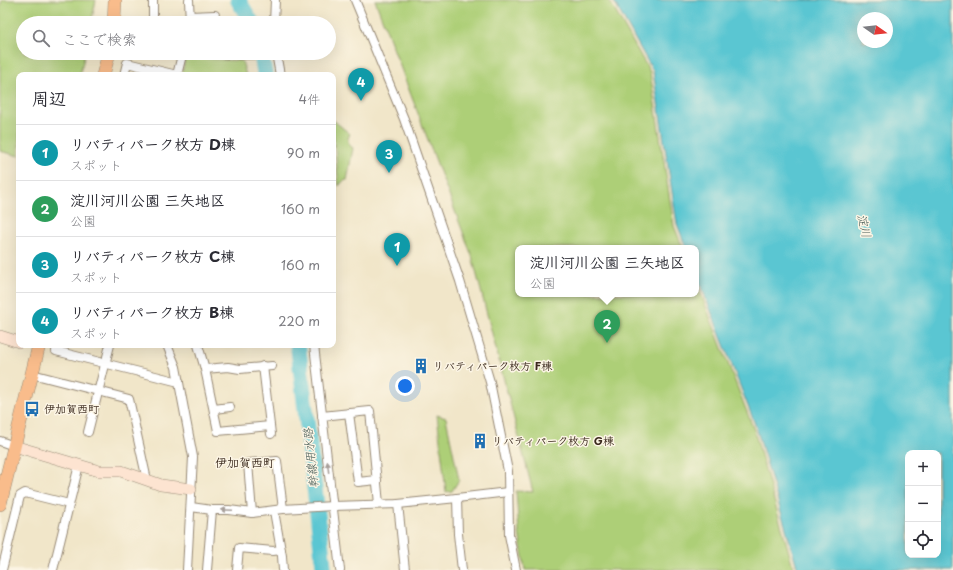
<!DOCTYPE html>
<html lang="ja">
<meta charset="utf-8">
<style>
body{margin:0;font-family:"Playpen Sans","Klee One",sans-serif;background:#f7f7f7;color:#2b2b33}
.controls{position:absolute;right:12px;bottom:12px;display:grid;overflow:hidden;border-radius:8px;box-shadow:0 4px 16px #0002}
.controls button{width:36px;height:36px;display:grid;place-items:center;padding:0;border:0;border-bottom:1px solid #e1e1e2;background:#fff;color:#2b2b33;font:20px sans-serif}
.compass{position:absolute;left:857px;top:12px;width:36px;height:36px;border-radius:50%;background:#fff;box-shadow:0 4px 16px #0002;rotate:104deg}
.you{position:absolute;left:405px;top:386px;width:14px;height:14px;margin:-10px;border:3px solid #fff;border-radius:50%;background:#1a73e8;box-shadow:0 0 0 6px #1a73e833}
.badge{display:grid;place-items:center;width:26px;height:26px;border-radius:50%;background:#1f6fb2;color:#fff;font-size:13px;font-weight:700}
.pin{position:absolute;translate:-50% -33px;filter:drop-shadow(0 1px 2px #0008)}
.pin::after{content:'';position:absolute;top:21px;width:14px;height:12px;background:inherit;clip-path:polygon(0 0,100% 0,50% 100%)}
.popup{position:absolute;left:515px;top:245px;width:184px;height:52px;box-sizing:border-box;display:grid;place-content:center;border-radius:8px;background:#fff;filter:drop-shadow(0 1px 3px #0005);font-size:13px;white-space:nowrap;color:#7c7c81}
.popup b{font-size:15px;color:#2b2b33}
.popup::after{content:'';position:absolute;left:50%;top:100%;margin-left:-8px;border:8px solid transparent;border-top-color:#fff}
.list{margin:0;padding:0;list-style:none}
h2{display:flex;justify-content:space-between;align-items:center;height:52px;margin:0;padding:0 16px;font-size:17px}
h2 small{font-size:13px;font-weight:400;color:#7c7c81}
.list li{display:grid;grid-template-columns:26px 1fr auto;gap:12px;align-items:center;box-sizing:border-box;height:56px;padding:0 16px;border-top:1px solid #e1e1e2}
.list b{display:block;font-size:15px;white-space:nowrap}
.list p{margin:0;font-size:13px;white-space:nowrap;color:#7c7c81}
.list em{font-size:13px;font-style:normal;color:#7c7c81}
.icon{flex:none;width:22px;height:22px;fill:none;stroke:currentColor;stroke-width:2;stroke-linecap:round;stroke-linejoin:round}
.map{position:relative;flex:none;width:953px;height:570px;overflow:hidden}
.search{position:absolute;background:#fff;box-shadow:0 4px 16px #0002;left:16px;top:16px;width:320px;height:44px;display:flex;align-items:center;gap:10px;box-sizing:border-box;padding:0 14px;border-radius:22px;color:#7c7c81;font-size:15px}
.panel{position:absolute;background:#fff;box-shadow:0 4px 16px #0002;left:16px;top:72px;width:320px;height:276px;border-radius:8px}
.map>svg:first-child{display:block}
.green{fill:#adcf77;stroke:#747c4a}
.water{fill:#5ac6d2;stroke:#4a7878;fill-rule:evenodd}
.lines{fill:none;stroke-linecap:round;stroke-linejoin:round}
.river{stroke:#5ac6d2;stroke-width:16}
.street-casing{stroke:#968874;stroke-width:10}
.secondary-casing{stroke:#968874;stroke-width:12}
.primary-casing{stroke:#968874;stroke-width:14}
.street{stroke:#fff;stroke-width:8}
.secondary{stroke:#fde4d1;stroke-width:11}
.primary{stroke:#f9bc8b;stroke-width:13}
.oneway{fill:#a79f9a}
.labels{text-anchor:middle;stroke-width:3;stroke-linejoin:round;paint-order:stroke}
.poi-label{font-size:11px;font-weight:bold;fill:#3b2a1e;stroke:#fcf5e5;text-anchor:start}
.water-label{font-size:12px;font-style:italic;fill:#445954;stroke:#fcf5e5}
.neighbourhood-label{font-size:12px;font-weight:bold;fill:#3b2a1e;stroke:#fcf5e5}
</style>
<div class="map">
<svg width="953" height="570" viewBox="0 0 953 570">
<rect width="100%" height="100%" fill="#fcf5e5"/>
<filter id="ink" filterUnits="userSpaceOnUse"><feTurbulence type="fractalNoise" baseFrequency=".025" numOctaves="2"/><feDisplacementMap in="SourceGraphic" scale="8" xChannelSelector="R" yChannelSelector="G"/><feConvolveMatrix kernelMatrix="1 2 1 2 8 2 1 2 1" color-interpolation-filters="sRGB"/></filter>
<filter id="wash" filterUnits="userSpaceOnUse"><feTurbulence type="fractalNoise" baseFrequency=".012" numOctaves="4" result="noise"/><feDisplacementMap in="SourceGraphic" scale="16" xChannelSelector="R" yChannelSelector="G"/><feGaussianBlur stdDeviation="0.9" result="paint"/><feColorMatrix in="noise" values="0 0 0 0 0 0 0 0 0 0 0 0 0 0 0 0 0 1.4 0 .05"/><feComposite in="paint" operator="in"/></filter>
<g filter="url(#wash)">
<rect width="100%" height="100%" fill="#f1e6c9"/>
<!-- green -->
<g class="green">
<polygon points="2,0 96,0 91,23 23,23 23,53 85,53 80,75 19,75 19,156 0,151 0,8"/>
<polygon points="375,0 609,0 650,72 674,226 683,248 518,248 518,294 696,294 696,281 754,430 794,570 525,570 519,532 516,491 533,492 472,256"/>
<polygon points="191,56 203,58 242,61 246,75 183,75 182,73 185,59"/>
<path d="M333,120L350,134C346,140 348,145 353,148L347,180L343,181L339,186L333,129Z"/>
<polygon points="437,415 446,418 459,480 452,491 446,492"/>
</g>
<!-- water -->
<path class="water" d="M613,0H953V570H798L756,427L696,273V248H686L677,224L653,71ZM863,18H887V42H863ZM908,453H938V555H908Z"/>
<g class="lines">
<!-- river -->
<g class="river">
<polyline points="238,0 252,23"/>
<polyline points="261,53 265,75"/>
<polyline points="298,345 324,570"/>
</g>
</g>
</g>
<g filter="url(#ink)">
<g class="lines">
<defs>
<g id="street">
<polyline points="153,0 153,23"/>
<polyline points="189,0 190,23"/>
<polyline points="355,0 404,119 460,281 490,382 508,471 509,535 516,570"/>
<polyline points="190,16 215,15"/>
<polyline points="274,23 275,0"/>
<polyline points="201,53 241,55 276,54"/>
<polyline points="276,53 280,75"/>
<polyline points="124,75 127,63 177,75"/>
<polyline points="177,75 182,55 184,53"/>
<polyline points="58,345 56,351 179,382"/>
<polyline points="167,345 176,367 193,457 187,570"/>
<polyline points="198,345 205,369 218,431 270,426"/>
<polyline points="314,345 340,570"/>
<polyline points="263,366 271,434"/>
<polyline points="205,369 228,367 240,369 272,366"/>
<polyline points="32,374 129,399 147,480"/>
<polyline points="214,409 230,407"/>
<polyline points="349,413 358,482 377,480"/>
<polyline points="322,416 370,411 379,504"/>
<polyline points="88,432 110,345"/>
<polyline points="0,441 14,446"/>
<polyline points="457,498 458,534 462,570"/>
<polyline points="398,504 405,570"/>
<polyline points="191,507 212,510 229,510 252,513 283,509 333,506 398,504 457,498 508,492"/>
<polyline points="274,511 282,556 283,570"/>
<polyline points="252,513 248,463 277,461 283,509"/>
<polyline points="2,570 20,496 25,493 69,504"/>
<polyline points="53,570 79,465"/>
<polyline points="207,570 212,510"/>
<polyline points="237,570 239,548 273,551 281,550"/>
</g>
<g id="secondary">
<polyline points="0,336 19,342"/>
<polyline points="14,446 99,471 121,471 147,480 161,485 191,489"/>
</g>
<g id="primary">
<polyline points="114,23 115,0"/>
<polyline points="103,75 109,53"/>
<polyline points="0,504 39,345"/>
</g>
</defs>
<!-- street casing -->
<use href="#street" class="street-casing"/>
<!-- secondary casing -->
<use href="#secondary" class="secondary-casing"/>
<!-- primary casing -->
<use href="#primary" class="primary-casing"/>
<!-- street -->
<use href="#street" class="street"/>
<!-- secondary -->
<use href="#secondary" class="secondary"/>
<!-- primary -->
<use href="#primary" class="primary"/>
</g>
<!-- one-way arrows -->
<defs><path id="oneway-solid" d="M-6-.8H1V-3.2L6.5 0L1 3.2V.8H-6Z"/></defs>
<g class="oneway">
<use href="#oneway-solid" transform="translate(328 467) rotate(-97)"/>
<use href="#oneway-solid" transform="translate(227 510) rotate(-177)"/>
</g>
</g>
<!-- icons -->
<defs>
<symbol id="building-bare" viewBox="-9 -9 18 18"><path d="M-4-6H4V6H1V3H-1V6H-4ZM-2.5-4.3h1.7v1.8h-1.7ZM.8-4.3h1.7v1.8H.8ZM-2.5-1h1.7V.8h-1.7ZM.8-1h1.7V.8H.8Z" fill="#1f6fb2" stroke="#fcf5e5" stroke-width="2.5" paint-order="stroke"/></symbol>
<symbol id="bus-bare" viewBox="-9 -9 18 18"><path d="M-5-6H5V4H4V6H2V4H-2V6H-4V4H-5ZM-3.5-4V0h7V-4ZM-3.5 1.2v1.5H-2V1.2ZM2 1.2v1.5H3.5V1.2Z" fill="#1f6fb2" stroke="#fcf5e5" stroke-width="2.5" paint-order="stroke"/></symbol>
</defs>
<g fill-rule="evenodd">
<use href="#building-bare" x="410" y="355" width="22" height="22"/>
<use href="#bus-bare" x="21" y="398" width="22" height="22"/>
<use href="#building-bare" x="469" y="430" width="22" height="22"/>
</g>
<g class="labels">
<!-- poi labels -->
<g class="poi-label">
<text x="433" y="370">リバティパーク枚方 F棟</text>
<text x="44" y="413">伊加賀西町</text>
<text x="492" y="445">リバティパーク枚方 G棟</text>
</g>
<!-- water labels -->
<g class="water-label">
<text transform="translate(864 226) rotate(76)" y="4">淀川</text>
<text transform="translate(311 458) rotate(-96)" y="4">幹線用水路</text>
</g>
<!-- neighbourhood labels -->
<g class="neighbourhood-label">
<text x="245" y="467">伊加賀西町</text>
</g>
</g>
</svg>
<div class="controls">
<button>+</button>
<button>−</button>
<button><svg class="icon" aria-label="locate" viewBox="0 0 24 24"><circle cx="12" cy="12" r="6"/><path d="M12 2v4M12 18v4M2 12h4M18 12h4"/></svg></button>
</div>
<svg class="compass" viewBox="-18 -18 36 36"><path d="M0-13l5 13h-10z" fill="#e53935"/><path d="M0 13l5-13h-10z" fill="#7c7c81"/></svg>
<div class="you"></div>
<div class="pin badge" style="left:397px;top:266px;background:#0f9aa8">1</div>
<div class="pin badge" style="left:607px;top:343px;background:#2e9e5b">2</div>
<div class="popup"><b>淀川河川公園 三矢地区</b>公園</div>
<div class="pin badge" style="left:389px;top:173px;background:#0f9aa8">3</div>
<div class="pin badge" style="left:361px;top:101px;background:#0f9aa8">4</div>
<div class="search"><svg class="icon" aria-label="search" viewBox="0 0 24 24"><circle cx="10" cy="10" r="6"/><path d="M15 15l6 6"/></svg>ここで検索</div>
<section class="panel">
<h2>周辺<small>4件</small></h2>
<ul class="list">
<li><span class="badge" style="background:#0f9aa8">1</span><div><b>リバティパーク枚方 D棟</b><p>スポット</p></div><em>90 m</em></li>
<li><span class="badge" style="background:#2e9e5b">2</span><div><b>淀川河川公園 三矢地区</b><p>公園</p></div><em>160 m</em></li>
<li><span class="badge" style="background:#0f9aa8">3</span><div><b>リバティパーク枚方 C棟</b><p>スポット</p></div><em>160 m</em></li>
<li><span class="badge" style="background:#0f9aa8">4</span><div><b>リバティパーク枚方 B棟</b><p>スポット</p></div><em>220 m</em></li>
</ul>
</section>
</div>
